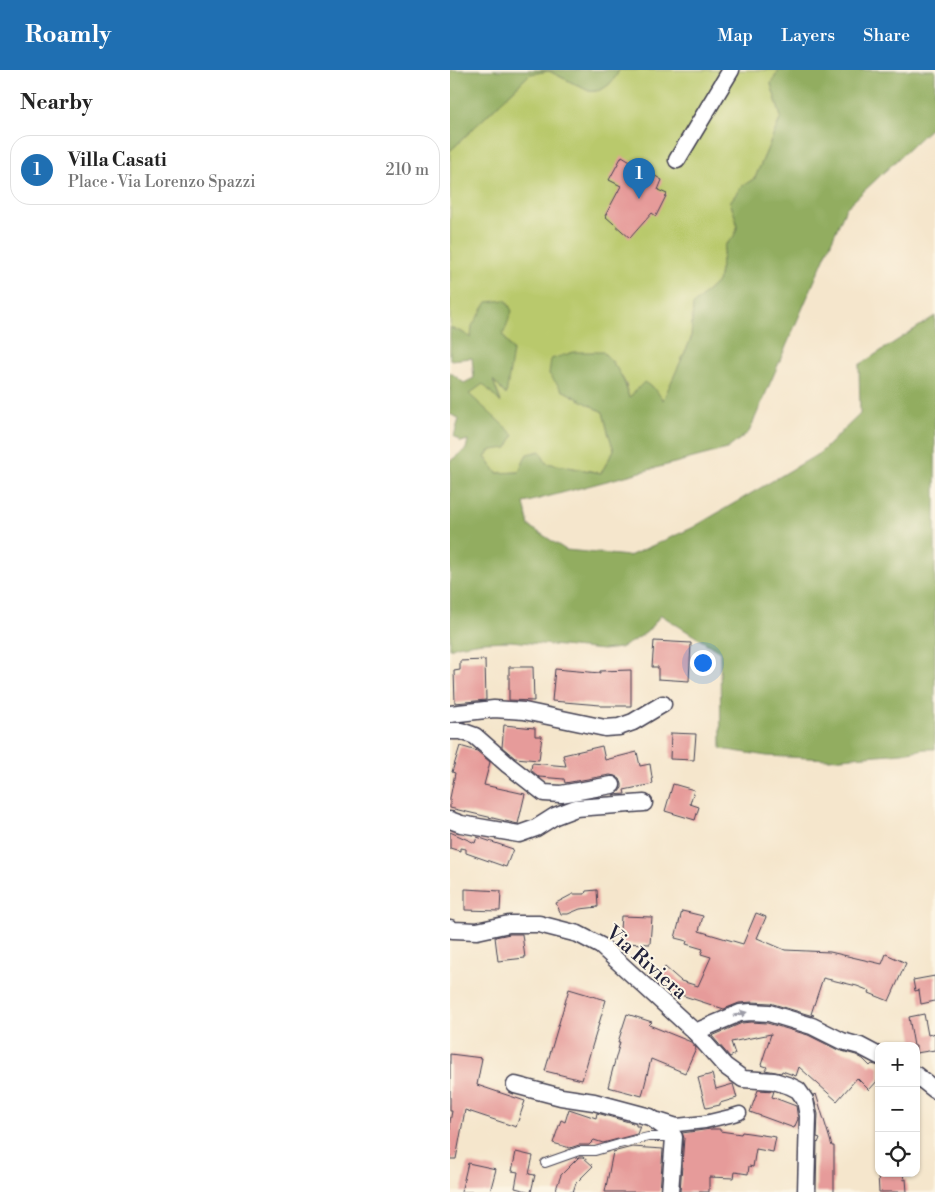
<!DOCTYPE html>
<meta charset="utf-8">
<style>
body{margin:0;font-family:"Libre Bodoni",serif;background:#f2f2f2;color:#222}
.controls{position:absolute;right:15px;bottom:15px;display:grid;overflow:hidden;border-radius:10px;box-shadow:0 1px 4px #0004}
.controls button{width:45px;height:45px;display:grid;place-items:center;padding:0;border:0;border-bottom:1px solid #e0e0e0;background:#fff;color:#222;font:25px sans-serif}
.you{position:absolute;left:252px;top:592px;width:18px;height:18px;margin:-12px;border:4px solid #fff;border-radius:50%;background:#1a73e8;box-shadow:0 0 0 8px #1a73e833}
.badge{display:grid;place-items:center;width:32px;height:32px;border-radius:50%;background:#1f6fb2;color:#fff;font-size:16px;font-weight:700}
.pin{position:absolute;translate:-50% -41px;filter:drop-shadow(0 1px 2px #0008)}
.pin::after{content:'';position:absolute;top:26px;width:18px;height:15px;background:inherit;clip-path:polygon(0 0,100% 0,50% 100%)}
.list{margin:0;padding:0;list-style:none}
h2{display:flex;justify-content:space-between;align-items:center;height:65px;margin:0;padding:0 20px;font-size:21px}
h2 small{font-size:16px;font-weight:400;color:#767676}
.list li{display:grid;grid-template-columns:32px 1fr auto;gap:15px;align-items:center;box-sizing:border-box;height:70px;margin:0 10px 10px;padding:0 10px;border:1px solid #e0e0e0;border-radius:20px}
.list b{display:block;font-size:19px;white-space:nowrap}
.list p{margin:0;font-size:16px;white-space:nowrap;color:#767676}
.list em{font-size:16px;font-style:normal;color:#767676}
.icon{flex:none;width:28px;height:28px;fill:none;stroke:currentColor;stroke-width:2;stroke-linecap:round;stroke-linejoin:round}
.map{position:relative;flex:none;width:485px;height:1122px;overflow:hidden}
header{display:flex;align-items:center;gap:30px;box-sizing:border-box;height:70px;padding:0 25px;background:#1f6fb2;color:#fff}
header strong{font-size:24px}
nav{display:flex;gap:28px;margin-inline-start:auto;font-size:18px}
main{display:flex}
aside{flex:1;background:#fff}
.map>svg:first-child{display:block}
.green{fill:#b9c96c;stroke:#6e7654}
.forest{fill:#92ad60;stroke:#5a684e}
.building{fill:#e69b9a}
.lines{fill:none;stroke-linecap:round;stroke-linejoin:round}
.service-casing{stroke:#423f51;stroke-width:10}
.pedestrian-casing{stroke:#423f51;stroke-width:15}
.minor-casing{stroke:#423f51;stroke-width:19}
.service{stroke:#fff;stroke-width:8}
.pedestrian{stroke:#fff;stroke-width:12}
.minor{stroke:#fff;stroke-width:16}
.oneway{fill:#9c9ca7}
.labels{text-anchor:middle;stroke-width:4;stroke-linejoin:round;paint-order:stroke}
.street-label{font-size:20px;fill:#22223b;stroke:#fcf5e5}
</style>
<header>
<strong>Roamly</strong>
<nav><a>Map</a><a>Layers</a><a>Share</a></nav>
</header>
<main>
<aside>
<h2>Nearby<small></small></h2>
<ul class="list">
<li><span class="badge">1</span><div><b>Villa Casati</b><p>Place · Via Lorenzo Spazzi</p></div><em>210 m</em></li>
</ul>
</aside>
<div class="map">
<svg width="485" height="1122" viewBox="0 0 485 1122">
<rect width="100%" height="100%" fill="#fcf5e5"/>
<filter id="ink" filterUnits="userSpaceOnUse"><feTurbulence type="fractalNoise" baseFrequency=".02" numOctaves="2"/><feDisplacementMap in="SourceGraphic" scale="10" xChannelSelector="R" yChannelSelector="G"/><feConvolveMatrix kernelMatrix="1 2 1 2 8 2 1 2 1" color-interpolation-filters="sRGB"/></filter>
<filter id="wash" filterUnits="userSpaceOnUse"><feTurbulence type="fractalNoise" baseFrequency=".0096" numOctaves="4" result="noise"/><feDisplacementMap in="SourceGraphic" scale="20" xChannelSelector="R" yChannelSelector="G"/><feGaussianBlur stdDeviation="1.12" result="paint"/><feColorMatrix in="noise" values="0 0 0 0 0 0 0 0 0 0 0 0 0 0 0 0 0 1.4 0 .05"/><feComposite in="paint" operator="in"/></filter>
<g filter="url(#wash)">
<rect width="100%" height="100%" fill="#f5e6cc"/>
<!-- green -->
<path class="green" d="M169,0H329L321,14L331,47L305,108L291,117L280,132C286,150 294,161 275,175L268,211L243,235L241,269L213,331L179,329L176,314L162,291L112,320L153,342L158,362L164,380L151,403L95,393L77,384L69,402L47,403L35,387L40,380L19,324L33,313L51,331L42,309L56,325L22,269L12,262L0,258V81L80,4L99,1L139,21C153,23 164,12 169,0Z"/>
<!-- forest -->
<g class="forest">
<path d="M0,0H169C164,12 153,23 139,21L99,1L80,4L0,81Z"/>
<path d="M329,0H485V54L396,138L299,362L277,379L74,433L79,456L116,480L179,486L242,458L370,383L410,344L409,295L485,246V679H475L452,683L379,689L317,686L271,679L270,582L211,545L197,562L185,570L170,578L153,580L61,571L32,572L7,576L0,579V391L16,379L18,370L11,372L4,366L9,349L0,344V302L14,313L24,308L22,288L0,290V258L12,262L21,268L22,256L37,232L56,230L62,241L53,265L63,281L56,325L43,310L51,333L33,314L19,324L64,365L57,378L41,380L35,387L47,403L69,402L77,384L90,381L96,393L151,403L164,380L158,362L153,342L112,320L99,304L101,289L124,282H153C167,296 175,309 179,328L194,312L206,320L213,330L241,269L243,235L268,211L275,175C294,161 286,150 280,132L291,117L305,108L331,47L321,14Z"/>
</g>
<g id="blocks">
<!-- building -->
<g class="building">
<polygon points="172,86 212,110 208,120 217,124 206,146 202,143 180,168 155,146 171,116 159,110"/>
<polygon points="204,571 241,573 239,611 208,609 208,597 202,597"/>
<polygon points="35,590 36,630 5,633 4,601 10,600 10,591"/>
<polygon points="59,597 83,597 84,631 59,630"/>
<polygon points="105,599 150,603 150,601 181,600 181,636 150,636 150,635 102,631"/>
<polygon points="54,655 85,658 85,666 92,666 89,690 65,688 52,677"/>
<polygon points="221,663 246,664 244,690 220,689"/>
<polygon points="10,676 27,681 40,692 34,715 75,724 68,754 0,738 0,728 5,703 2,702"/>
<polygon points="152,676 155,690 187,682 190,696 200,694 203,714 174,720 175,724 163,725 168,723 172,718 172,714 170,709 165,706 160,705 115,713 114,709 89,707 81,700 82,693 116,696 113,685"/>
<polygon points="223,714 244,720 240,734 249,737 245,750 215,741"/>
<polygon points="0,762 25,773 27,767 63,779 56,797 16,783 16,779 10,778 10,781 0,778"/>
<polygon points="15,819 51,821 50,841 15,840"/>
<polygon points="147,820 148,837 130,839 118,844 111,844 106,833 123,824 135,824 136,821"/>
<polygon points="232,841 253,846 249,861 293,874 306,843 316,847 307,868 335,880 380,882 432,894 436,884 456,893 439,931 419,923 420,921 407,916 373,908 361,944 364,945 363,946 320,933 302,932 289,933 274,939 228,924 224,929 203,910 215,897 231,911 248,916 261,887 251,884 253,879 236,874 237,871 225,868"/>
<polygon points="171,846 202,847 200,874 169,873"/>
<polygon points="60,864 72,864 75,888 48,891 45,867"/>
<polygon points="485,906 485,931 471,934 469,920 465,921 463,910"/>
<polygon points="119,919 156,930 132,1010 95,1001"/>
<polygon points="177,944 202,952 199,955 241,972 246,978 235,1003 201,989 192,1026 158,1017 170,972 168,972"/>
<polygon points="474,944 478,965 485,963 485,980 466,983 466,976 464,976 459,947"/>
<polygon points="301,952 317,953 358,965 388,980 406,985 413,989 420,996 422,994 429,996 429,1009 419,1020 407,1008 387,1031 349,997 346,1006 332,1001 331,1003 315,1000 317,997 311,995 321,964 281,972 285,984 280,987 262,966 292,953"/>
<polygon points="0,984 32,988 27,1015 75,1031 66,1057 15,1040 6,1089 0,1089 0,1052 2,1041 0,1041"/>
<polygon points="262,1004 266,1019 283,1014 287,1028 270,1033 270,1035 256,1038 248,1008"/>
<polygon points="308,1020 324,1021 322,1027 346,1036 348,1049 344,1058 300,1042"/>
<polygon points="366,1024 382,1076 384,1076 384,1122 366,1122 367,1072 368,1073 370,1068 367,1067 368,1044 363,1025"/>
<polygon points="119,1039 146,1048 147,1043 186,1054 186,1056 190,1056 187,1064 153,1073 144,1070 139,1075 129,1075 120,1078 103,1073 111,1050 115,1052"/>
<polygon points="261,1059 270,1059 270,1061 291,1064 292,1062 326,1067 323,1082 306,1079 303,1097 299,1096 298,1104 285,1102 284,1108 259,1107 259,1122 230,1122 234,1068 232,1063"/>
<polygon points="182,1077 213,1079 210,1122 155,1122 163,1082"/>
<polygon points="66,1082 83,1086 79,1104 85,1105 81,1122 65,1118 68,1102 62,1101"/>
<polygon points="129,1087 133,1087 143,1096 126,1113 123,1122 105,1122 111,1105"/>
<polygon points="18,1093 46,1099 40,1122 11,1122"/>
<polygon points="440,1103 453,1103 454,1110 456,1109 457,1122 429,1122 428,1104"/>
</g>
</g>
</g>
<g filter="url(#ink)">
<use href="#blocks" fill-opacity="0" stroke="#423f51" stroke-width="1"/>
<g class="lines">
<defs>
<polyline id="service" points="95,1093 129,1081 145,1081 169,1074 198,1067 224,1067"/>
<polyline id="pedestrian" points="208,1049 227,1055 255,1052 280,1046 290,1043"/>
<g id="minor">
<polyline points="227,90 281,0"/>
<polyline points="0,644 44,639 74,641 155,658 169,657 183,652 213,634"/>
<polyline points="0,661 11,661 25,666 58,695 94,723 111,724 162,715"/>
<polyline points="0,750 11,754 69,764 86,758 105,746 126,738 194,733"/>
<polyline points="0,858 3,860 27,861 59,854 89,854 128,864 151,876 245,962 275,996 293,1009 324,1011 340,1016 348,1020 355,1030 358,1046 356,1122"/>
<polyline points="245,962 290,943 301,942 319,943 362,956 392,971 410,976 429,986"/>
<polyline points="466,1005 485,1020"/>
<polyline points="65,1015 111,1027 144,1032 200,1047 218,1060 224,1067 220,1122"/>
</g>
</defs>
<!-- service casing -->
<use href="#service" class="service-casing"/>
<!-- pedestrian casing -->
<use href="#pedestrian" class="pedestrian-casing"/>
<!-- minor casing -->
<use href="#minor" class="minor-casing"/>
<!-- service -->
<use href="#service" class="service"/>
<!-- pedestrian -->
<use href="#pedestrian" class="pedestrian"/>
<!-- minor -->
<use href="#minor" class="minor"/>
</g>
<!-- one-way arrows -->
<defs><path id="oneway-solid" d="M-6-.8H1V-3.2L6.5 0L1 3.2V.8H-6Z" transform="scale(1.25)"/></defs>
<use class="oneway" href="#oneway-solid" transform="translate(290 944) rotate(-14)"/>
</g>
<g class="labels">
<!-- street labels -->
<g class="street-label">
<text transform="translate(197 892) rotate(41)" y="7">Via Riviera</text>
</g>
</g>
</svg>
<div class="controls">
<button>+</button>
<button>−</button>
<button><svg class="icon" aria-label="locate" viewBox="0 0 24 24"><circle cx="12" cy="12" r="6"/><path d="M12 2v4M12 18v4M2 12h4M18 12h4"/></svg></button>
</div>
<div class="you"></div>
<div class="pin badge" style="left:189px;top:129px">1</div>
</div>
</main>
